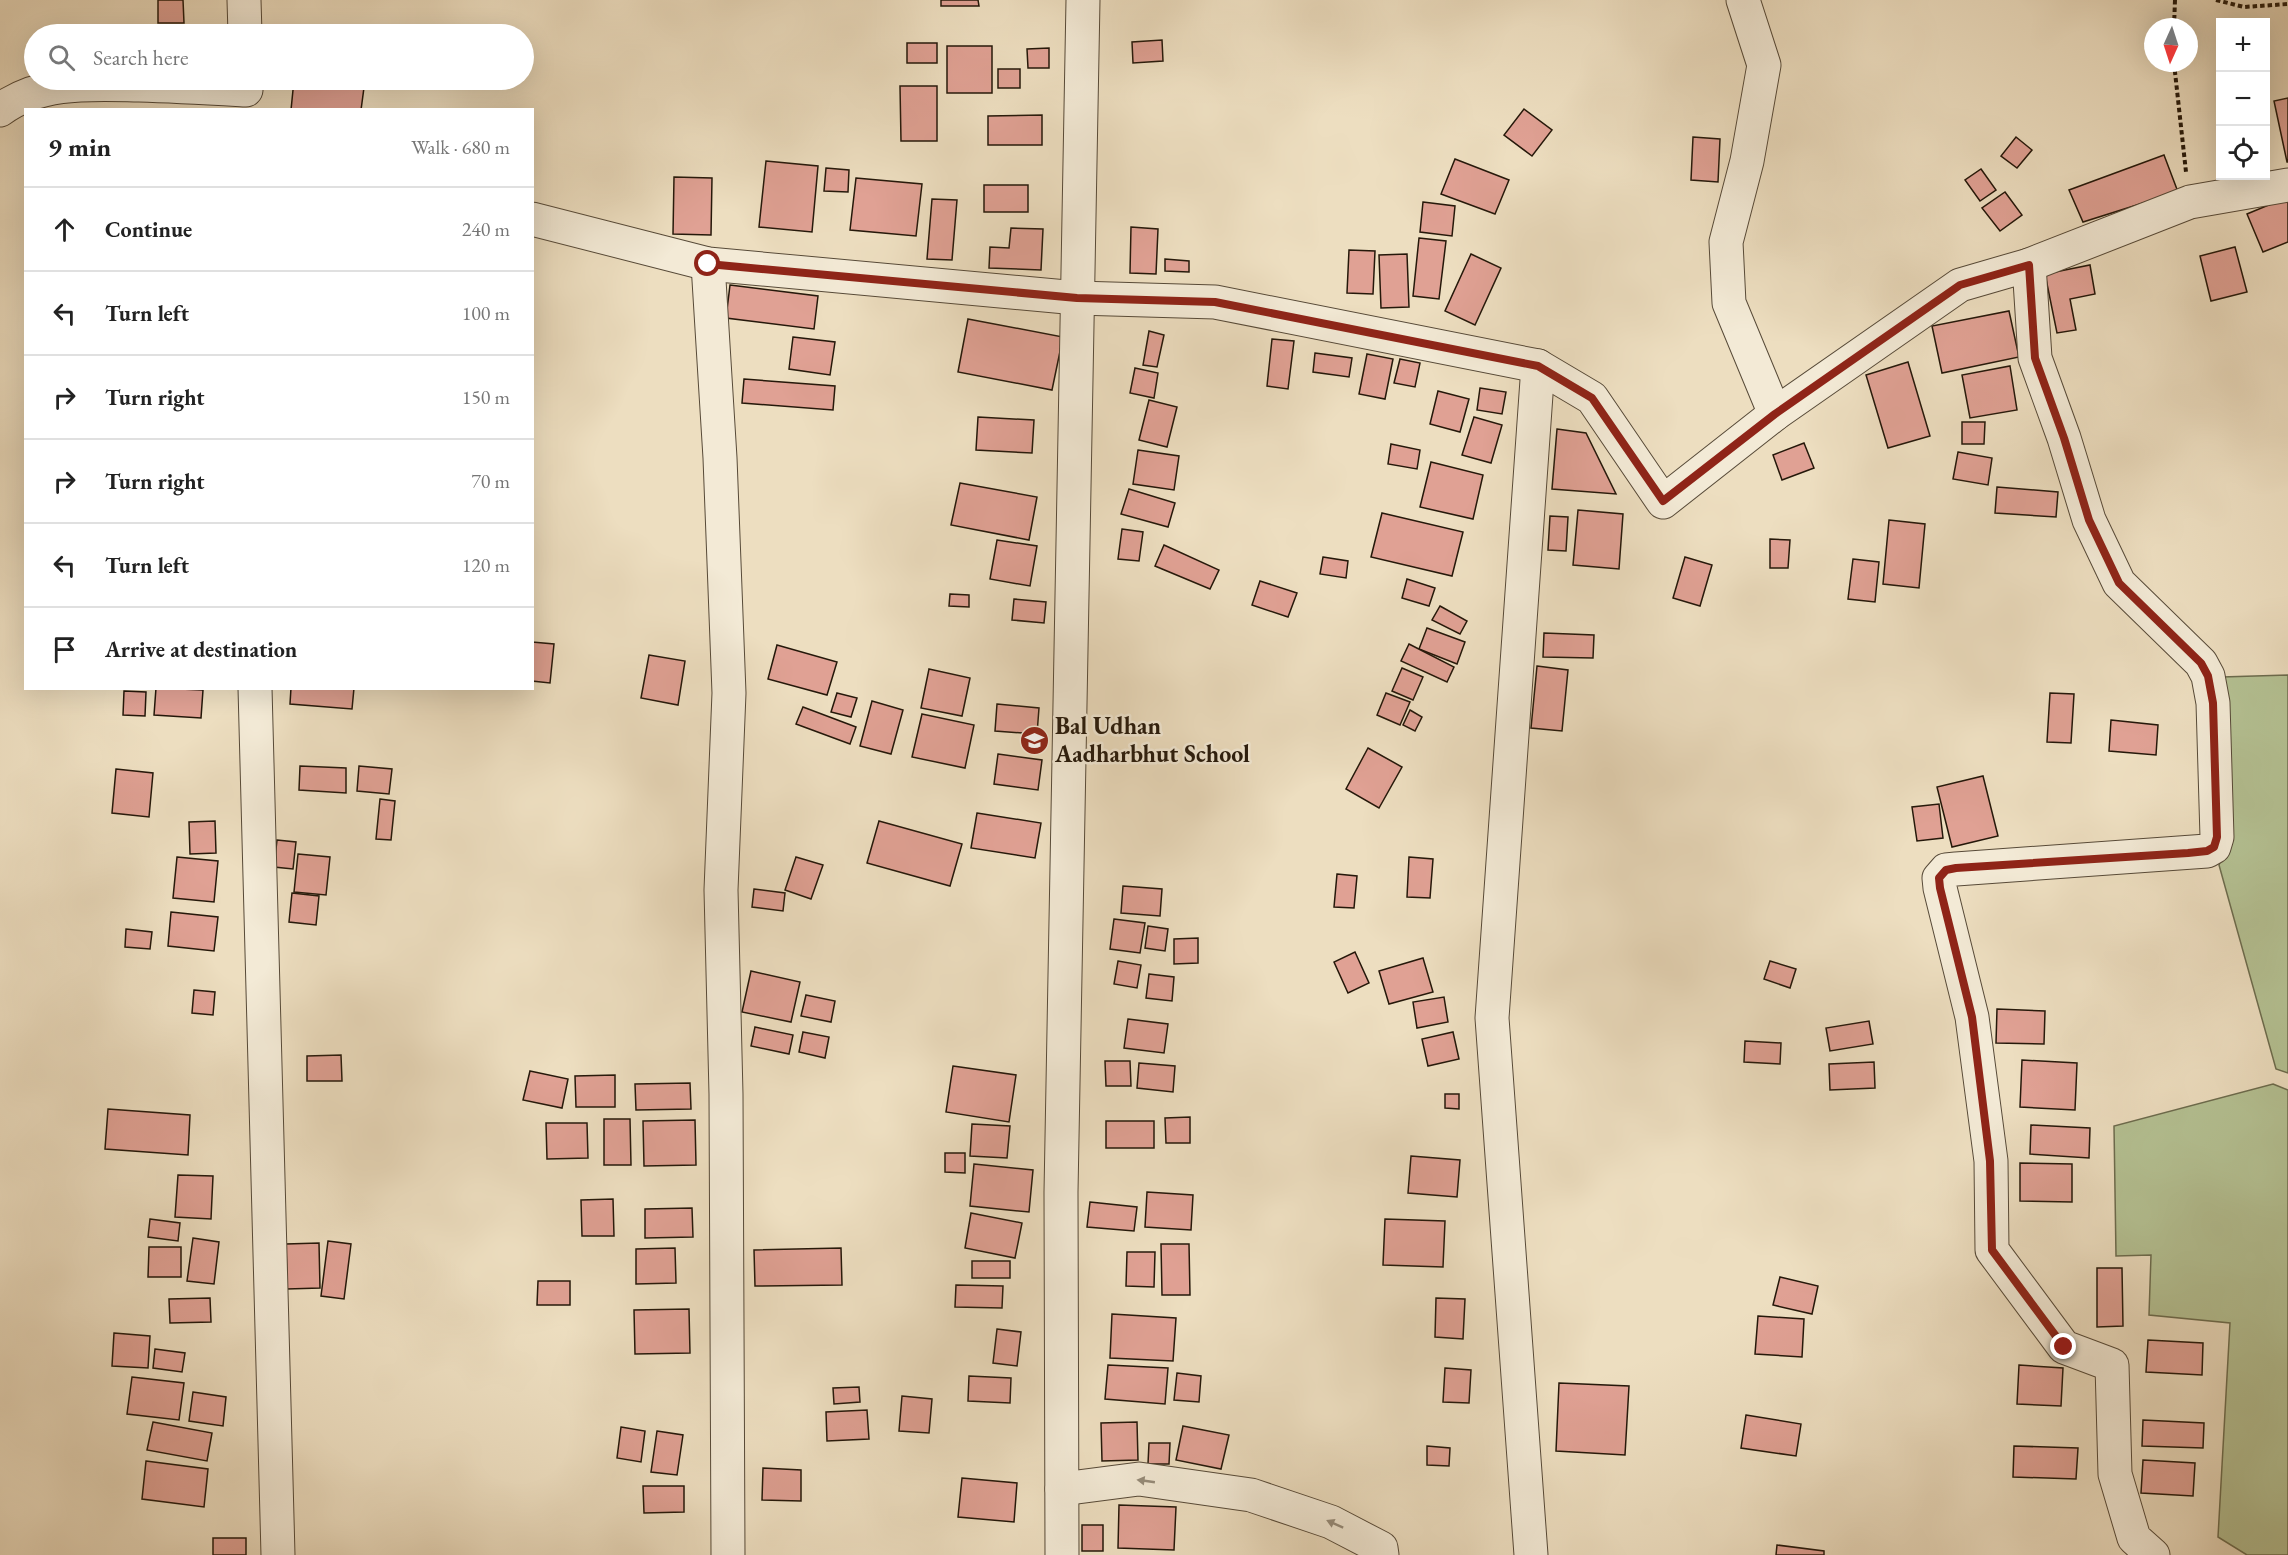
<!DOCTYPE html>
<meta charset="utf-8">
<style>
body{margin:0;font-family:"EB Garamond",serif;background:#f2f2f2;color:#222}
.controls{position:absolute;right:18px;top:18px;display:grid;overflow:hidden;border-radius:0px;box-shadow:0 6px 24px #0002}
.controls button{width:54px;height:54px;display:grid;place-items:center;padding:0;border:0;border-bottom:2px solid #e0e0e0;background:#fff;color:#222;font:30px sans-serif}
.compass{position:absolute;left:2144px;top:18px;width:54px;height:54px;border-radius:50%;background:#fff;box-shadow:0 6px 24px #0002;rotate:183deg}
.stop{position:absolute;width:18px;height:18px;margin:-14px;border:4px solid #8f2418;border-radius:50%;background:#fff}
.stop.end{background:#8f2418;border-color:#fff;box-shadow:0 2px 6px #0008}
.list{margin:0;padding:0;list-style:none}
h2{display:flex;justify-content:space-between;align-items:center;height:78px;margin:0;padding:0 24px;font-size:26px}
h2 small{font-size:20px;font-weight:400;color:#767676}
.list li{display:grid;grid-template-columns:39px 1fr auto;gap:18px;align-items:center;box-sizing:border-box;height:84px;padding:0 24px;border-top:2px solid #e0e0e0}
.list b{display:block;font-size:22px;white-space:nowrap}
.list em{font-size:20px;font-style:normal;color:#767676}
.icon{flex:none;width:33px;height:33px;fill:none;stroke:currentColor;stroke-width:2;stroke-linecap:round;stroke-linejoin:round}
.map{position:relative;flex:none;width:2288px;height:1555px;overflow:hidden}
.search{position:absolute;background:#fff;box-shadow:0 6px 24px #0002;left:24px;top:24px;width:510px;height:66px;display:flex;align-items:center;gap:15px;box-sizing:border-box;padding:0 21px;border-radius:33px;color:#767676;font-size:22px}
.panel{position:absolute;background:#fff;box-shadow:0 6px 24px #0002;left:24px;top:108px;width:510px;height:582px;border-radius:0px}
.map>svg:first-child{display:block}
.green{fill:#b5c294;stroke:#6d6d4f;stroke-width:1.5}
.building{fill:#e0a194;stroke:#25180a;stroke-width:1.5}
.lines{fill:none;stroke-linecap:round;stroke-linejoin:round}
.minor-casing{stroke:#574a38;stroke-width:35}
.path{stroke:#25180a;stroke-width:4;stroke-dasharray:4.5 3;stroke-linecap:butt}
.minor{stroke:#f3ead6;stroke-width:33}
.oneway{fill:#968c7a}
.route{stroke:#8f2418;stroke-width:8}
.labels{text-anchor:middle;stroke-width:5;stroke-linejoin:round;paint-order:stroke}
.poi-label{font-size:24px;font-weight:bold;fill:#25180a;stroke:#f3ead6;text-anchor:start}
</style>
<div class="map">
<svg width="2288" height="1555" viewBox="0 0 2288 1555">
<rect width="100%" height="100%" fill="#eddec0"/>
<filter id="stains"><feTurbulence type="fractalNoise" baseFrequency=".00333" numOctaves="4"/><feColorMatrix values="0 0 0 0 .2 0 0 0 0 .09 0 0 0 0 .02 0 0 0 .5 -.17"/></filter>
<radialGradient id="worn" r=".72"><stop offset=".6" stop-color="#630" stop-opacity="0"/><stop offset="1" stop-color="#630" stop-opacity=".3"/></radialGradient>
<!-- green -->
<g class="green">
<polygon points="2288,675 2288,1073 2276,1069 2219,865 2229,838 2222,677"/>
<polygon points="2273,1084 2288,1090 2288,1555 2247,1555 2218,1537 2230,1323 2149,1315 2151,1255 2116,1256 2114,1126"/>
</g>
<!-- building -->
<g class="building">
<polygon points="158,0 183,0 184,23 158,23"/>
<polygon points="941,0 978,0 979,6 941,6"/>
<polygon points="1162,40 1163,61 1133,63 1132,42"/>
<rect x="907" y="43" width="30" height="20"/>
<rect x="947" y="46" width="45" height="47"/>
<polygon points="1049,48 1049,68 1028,68 1027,49"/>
<rect x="998" y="69" width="22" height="19"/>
<polygon points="294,80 365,80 361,110 291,110"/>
<polygon points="900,86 937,86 937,141 901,141"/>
<polygon points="2288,98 2288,162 2287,162 2274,101"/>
<polygon points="1524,109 1552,130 1532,156 1504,135"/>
<polygon points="1042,115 1042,145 988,145 988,116"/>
<polygon points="1693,137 1720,139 1718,182 1691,180"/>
<polygon points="2016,137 2032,150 2017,168 2001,156"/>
<polygon points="2164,155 2178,192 2083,222 2069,190"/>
<polygon points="1455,159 1509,180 1495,214 1441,194"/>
<polygon points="766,161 818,166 812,232 759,227"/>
<polygon points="826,168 849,170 848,192 824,191"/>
<polygon points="1981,169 1996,190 1980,201 1965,180"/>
<polygon points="674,177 712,178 711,235 673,234"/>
<polygon points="856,178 922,184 916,236 850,230"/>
<rect x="984" y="185" width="44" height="27"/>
<polygon points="2005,192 2022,215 2000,231 1982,208"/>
<polygon points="2288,197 2288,242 2263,252 2247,214"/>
<polygon points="932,199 957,200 952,260 927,259"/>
<polygon points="1423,202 1455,206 1452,236 1420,232"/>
<polygon points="1131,227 1158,229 1156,274 1130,273"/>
<polygon points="1011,228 1043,229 1041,270 989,268 990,247 1009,248"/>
<polygon points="1419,238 1446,241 1439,299 1413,296"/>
<polygon points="2235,247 2247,292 2211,301 2200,256"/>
<polygon points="1349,250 1375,251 1373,294 1347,293"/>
<polygon points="1407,254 1409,307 1381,308 1379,255"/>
<polygon points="1471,254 1501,268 1475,325 1445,311"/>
<polygon points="1165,259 1189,261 1189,272 1165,271"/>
<polygon points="2090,265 2095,294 2070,299 2076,330 2057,333 2045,274"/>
<polygon points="730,285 818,296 814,329 726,318"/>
<polygon points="2009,311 2019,357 1942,373 1932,326"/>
<polygon points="968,319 1063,337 1052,390 958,372"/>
<polygon points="1149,331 1164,335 1157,367 1143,365"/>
<polygon points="793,337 835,342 830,375 789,369"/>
<polygon points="1272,339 1294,341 1288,389 1267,386"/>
<polygon points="1315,353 1352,358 1349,377 1313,372"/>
<polygon points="1367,354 1393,359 1385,399 1359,394"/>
<polygon points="1400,359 1420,363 1415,387 1394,383"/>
<polygon points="1908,362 1930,436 1888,448 1866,375"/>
<polygon points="2010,366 2017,410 1970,418 1962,375"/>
<polygon points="1135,368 1158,373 1154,398 1130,393"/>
<polygon points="744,379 835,386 833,410 742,403"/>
<polygon points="1480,388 1506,392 1502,414 1477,410"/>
<polygon points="1438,391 1469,399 1460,432 1430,424"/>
<polygon points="1149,400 1177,407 1167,447 1139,440"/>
<polygon points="978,417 1034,420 1032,453 976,450"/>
<polygon points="1474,417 1502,425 1491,463 1462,455"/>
<polygon points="1962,422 1985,422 1984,444 1962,444"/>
<polygon points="1557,429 1586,433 1616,494 1552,489"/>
<polygon points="1804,443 1814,468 1782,480 1773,455"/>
<polygon points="1391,444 1420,450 1417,469 1388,464"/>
<polygon points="1138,450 1179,456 1174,490 1133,484"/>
<polygon points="1958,452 1992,458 1988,485 1953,479"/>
<polygon points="1431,462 1483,475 1473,519 1420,507"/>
<polygon points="960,483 1037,497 1029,540 951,525"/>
<polygon points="1997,487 2058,492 2056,517 1995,513"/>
<polygon points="1129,489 1175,503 1168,527 1121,514"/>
<polygon points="1578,510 1623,514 1619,569 1573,565"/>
<polygon points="1382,513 1463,532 1452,576 1371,557"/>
<polygon points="1550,516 1568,517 1566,551 1548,550"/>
<polygon points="1889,520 1925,524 1919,588 1883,584"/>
<polygon points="1122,529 1143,532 1139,561 1118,559"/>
<polygon points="1770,539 1790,540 1788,568 1770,568"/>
<polygon points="997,540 1037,546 1030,586 990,579"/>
<polygon points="1164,545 1219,570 1210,589 1155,566"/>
<polygon points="1323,557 1348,561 1346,578 1320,574"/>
<polygon points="1685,557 1712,565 1700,606 1673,598"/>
<polygon points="1853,559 1879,562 1875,602 1848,599"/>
<polygon points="1407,579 1435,588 1429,606 1402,598"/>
<polygon points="1260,581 1297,593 1288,617 1252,605"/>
<polygon points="950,594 969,595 969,607 949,606"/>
<polygon points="1014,599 1046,602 1044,623 1012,620"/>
<polygon points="1440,606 1467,621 1460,634 1432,620"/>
<polygon points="1427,628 1465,642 1457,664 1419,649"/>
<polygon points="1544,633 1594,635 1593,658 1543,657"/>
<polygon points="532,642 554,644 550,683 532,681"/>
<polygon points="1409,644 1454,667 1447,682 1401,661"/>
<polygon points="777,645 837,662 827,695 768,679"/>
<polygon points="649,655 685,661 678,705 641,698"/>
<polygon points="1537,666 1568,670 1562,731 1531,728"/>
<polygon points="1402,668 1423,677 1413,700 1392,691"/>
<polygon points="929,669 970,678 962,716 921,708"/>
<polygon points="156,688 203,690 201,718 154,715"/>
<polygon points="291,688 354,688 352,709 290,704"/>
<polygon points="124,691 146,692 145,716 123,715"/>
<polygon points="837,693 857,698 851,717 831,712"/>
<polygon points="1386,693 1410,702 1400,725 1377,715"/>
<polygon points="2050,693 2074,694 2071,743 2047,742"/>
<polygon points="872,701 903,710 891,754 860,746"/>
<polygon points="997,704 1039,708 1037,734 995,731"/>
<polygon points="803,707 856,727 850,744 796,724"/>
<polygon points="1410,710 1422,717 1415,731 1403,725"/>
<polygon points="922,714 974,725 965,768 912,757"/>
<polygon points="2111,720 2158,725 2156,755 2109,751"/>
<polygon points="1368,748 1402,767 1379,808 1346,789"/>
<polygon points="998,754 1042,760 1038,790 994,784"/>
<polygon points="300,766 346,768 346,793 299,790"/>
<polygon points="359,766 392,769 389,794 357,791"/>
<polygon points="116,769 153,773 149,817 112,813"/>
<polygon points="1983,776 1998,836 1952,847 1937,787"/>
<polygon points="380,799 395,801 391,840 376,839"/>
<polygon points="1939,804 1943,838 1917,841 1912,807"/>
<polygon points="977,813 1041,823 1035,858 971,848"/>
<polygon points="215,821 216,853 190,854 189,822"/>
<polygon points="879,821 962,844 950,886 867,863"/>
<polygon points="277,840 296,842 293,869 274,867"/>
<polygon points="298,854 330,857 326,895 294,892"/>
<polygon points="177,857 218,861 214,902 173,898"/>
<polygon points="796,857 823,865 811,899 785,890"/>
<polygon points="1409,857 1433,859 1430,898 1407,897"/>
<polygon points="1337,874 1357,876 1354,908 1334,907"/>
<polygon points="1123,886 1162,889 1160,916 1121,913"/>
<polygon points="754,889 785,893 783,911 752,907"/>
<polygon points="292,893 319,896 316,925 289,922"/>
<polygon points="171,912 218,917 214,951 168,946"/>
<polygon points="1114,919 1145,923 1140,953 1110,949"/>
<polygon points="1148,926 1168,929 1165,951 1145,948"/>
<polygon points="126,929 152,932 150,949 125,947"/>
<polygon points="1198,938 1198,963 1174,964 1174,939"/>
<polygon points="1355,952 1369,983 1348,993 1334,962"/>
<polygon points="1423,958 1433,992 1389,1004 1379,971"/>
<polygon points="1118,961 1141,965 1137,988 1114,984"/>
<polygon points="1770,961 1796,969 1790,988 1764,979"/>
<polygon points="751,971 800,982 791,1022 742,1012"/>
<polygon points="1149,974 1174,977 1172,1001 1146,998"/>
<polygon points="194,990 215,992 213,1015 192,1013"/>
<polygon points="806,995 835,1001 831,1022 801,1016"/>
<polygon points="1444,997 1448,1022 1417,1028 1413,1002"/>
<polygon points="1997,1009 2045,1011 2044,1044 1996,1043"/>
<polygon points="1128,1019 1168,1024 1164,1053 1124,1048"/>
<polygon points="1869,1021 1873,1044 1830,1051 1826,1028"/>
<polygon points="755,1027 793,1035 789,1054 751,1046"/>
<polygon points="803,1032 829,1037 825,1058 799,1052"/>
<polygon points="1453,1032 1459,1059 1428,1066 1422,1039"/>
<polygon points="1745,1041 1781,1043 1780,1064 1744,1062"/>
<polygon points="341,1055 342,1081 307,1081 307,1056"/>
<polygon points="2022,1060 2077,1063 2075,1110 2020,1107"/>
<polygon points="1105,1061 1130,1061 1131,1086 1106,1086"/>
<polygon points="1874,1062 1875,1088 1830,1090 1829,1064"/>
<polygon points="1139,1063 1175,1066 1173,1092 1137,1088"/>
<polygon points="953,1066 1016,1075 1009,1122 946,1112"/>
<polygon points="530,1071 568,1079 562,1108 523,1100"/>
<polygon points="615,1075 615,1107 576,1107 575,1076"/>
<polygon points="690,1083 691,1109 636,1110 635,1084"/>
<polygon points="1445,1094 1459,1094 1459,1109 1445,1108"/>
<polygon points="108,1109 190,1115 188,1155 105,1149"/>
<polygon points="1190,1117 1190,1143 1166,1143 1165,1118"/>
<polygon points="604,1119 630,1119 631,1165 604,1165"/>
<polygon points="695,1120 696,1165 644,1166 643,1121"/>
<rect x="1106" y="1121" width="48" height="27"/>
<polygon points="546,1123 587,1123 588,1158 547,1159"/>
<polygon points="972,1124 1010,1126 1007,1158 970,1156"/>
<polygon points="2031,1125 2090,1128 2089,1158 2030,1154"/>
<polygon points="945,1153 965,1153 965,1173 945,1172"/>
<polygon points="1411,1156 1460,1160 1457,1197 1408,1193"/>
<polygon points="2020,1163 2072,1164 2072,1202 2020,1201"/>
<polygon points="974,1164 1033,1170 1029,1212 970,1206"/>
<polygon points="178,1175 213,1176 211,1219 175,1217"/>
<polygon points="1147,1192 1193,1195 1191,1230 1145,1227"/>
<polygon points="613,1199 614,1236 582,1236 581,1200"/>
<polygon points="1090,1202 1137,1207 1134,1231 1087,1227"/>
<polygon points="692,1208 693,1237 645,1238 645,1209"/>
<polygon points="971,1213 1022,1223 1015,1258 965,1248"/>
<polygon points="150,1219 180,1223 178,1241 148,1237"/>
<polygon points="1385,1219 1445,1221 1443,1267 1383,1265"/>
<polygon points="193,1238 219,1242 214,1284 187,1281"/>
<polygon points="328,1241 351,1244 344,1299 321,1296"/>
<polygon points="319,1243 320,1288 287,1289 286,1244"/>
<polygon points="1161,1244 1189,1244 1190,1295 1162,1295"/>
<polygon points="149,1247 181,1247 181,1277 148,1277"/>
<polygon points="675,1248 676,1283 636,1284 636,1249"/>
<polygon points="841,1248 842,1285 755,1286 754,1250"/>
<polygon points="1127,1252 1155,1252 1154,1287 1126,1286"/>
<rect x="972" y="1261" width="38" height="17"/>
<polygon points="2097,1268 2122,1268 2123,1326 2097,1327"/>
<polygon points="1780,1277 1818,1286 1812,1314 1773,1305"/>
<polygon points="538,1281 570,1281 570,1305 537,1305"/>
<polygon points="956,1285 1003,1286 1002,1308 955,1307"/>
<polygon points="210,1298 211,1322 170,1323 169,1299"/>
<polygon points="1436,1298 1465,1299 1463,1339 1435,1337"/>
<polygon points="689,1309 690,1353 635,1354 634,1310"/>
<polygon points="1112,1314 1176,1318 1173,1361 1110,1358"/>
<polygon points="1758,1316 1804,1319 1802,1357 1755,1354"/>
<polygon points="997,1329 1021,1332 1017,1366 993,1363"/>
<polygon points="114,1333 150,1336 148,1368 112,1366"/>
<polygon points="2148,1340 2203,1343 2202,1375 2146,1372"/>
<polygon points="155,1349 185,1353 182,1372 153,1368"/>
<polygon points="1108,1365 1168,1368 1165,1404 1105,1399"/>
<polygon points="2019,1365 2063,1368 2061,1406 2017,1404"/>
<polygon points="1445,1368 1471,1370 1469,1403 1443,1402"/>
<polygon points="1177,1373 1201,1376 1199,1402 1174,1400"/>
<polygon points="969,1376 1011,1378 1010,1403 968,1401"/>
<polygon points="132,1377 184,1383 179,1420 127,1414"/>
<polygon points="1559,1383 1629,1386 1625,1455 1556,1451"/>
<polygon points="859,1387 860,1402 834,1404 833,1388"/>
<polygon points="193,1392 226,1397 223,1426 189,1421"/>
<polygon points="902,1396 932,1399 929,1433 899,1431"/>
<polygon points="867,1410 869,1439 827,1441 826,1412"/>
<polygon points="1746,1415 1801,1424 1796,1456 1741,1448"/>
<polygon points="2143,1420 2204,1423 2203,1448 2142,1446"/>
<polygon points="153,1422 212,1433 207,1461 147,1450"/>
<polygon points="1137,1422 1138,1460 1102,1461 1101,1423"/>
<polygon points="1183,1426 1229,1435 1221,1469 1176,1460"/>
<polygon points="621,1427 645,1431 641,1462 617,1458"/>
<polygon points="657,1431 683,1435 677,1475 651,1472"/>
<polygon points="1149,1443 1170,1443 1169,1464 1148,1464"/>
<polygon points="1427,1446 1450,1448 1449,1466 1427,1465"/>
<polygon points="2014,1446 2078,1448 2076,1479 2013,1477"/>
<polygon points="2143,1460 2195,1463 2193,1496 2141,1493"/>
<polygon points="146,1461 208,1469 204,1507 142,1499"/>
<polygon points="763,1468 801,1470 801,1501 762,1500"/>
<polygon points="962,1478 1017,1483 1014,1522 958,1517"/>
<polygon points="643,1486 684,1486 684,1512 644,1513"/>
<polygon points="1119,1505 1176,1507 1174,1550 1118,1548"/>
<rect x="1082" y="1525" width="21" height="26"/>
<rect x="213" y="1538" width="33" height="17"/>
<polygon points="1777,1545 1824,1551 1824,1555 1776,1555"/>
</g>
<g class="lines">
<defs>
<g id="minor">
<polyline points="244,0 245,34"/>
<polyline points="1743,0 1764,65 1747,161 1726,242 1729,303 1775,414"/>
<path d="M0,110C40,80 92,84 139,85C175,86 210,88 246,90"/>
<polyline points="532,219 708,264 1077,298 1215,302 1538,366 1592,398 1663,502 1775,414 1960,285 2029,265 2190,202 2288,185"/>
<polyline points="708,264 720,458 729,693 721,890 726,1094 728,1555"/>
<polyline points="2029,265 2035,358 2064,438 2089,520 2119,583 2201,663 2208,676 2213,703 2217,837 2214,847 2207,851 1956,869 1946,870 1939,878 1940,888 1972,1017 1991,1161 1992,1250 2064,1347 2112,1365 2115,1474 2134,1538 2153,1555"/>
<polyline points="255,688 278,1555"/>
<polyline points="1062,1489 1139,1479 1251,1495 1331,1522 1381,1548 1382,1555"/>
<polyline points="1062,1555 1061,1192 1083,0"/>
<polyline points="1531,1555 1492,1018 1538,366"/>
</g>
</defs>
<!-- minor casing -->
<use href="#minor" class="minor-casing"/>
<!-- path -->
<g class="path">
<polyline points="2216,0 2244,7 2288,4"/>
<polyline points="2174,27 2175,0"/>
<polyline points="2174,63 2186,172"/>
</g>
<!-- minor -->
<use href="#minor" class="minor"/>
</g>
<!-- one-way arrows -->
<defs><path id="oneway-solid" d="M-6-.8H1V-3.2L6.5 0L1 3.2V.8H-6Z" transform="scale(1.5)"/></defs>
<g class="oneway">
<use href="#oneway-solid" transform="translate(1146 1481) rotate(-172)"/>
<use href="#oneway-solid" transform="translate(1335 1524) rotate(-156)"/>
</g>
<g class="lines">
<!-- route -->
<polyline class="route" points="708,264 1077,298 1215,302 1538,366 1592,398 1663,501 1775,414 1960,285 2029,265 2035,358 2064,438 2089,520 2119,583 2201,663 2208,676 2213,703 2217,837 2214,847 2207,851 2188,853 1956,868 1946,870 1939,878 1940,888 1972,1017 1990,1161 1992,1250 2064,1347"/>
</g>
<!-- icons -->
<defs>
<symbol id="school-disc" viewBox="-11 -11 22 22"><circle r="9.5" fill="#8f2418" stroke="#f3ead6"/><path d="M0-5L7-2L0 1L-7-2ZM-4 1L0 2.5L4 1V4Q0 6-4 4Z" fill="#fff"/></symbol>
</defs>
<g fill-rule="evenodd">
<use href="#school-disc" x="1018" y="724" width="33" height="33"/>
</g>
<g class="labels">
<!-- poi labels -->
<g class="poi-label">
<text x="1055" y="734">Bal Udhan<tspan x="1055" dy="28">Aadharbhut School</tspan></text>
</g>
</g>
<rect width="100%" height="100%" filter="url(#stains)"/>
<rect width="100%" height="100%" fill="url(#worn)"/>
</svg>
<div class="controls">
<button>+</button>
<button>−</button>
<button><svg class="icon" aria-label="locate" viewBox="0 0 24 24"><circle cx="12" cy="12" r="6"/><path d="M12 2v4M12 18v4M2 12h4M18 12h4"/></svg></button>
</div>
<svg class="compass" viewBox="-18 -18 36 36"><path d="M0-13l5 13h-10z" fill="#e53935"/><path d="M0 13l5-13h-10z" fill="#767676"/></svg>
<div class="stop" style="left:708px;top:264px"></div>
<div class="stop end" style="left:2064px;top:1347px"></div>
<div class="search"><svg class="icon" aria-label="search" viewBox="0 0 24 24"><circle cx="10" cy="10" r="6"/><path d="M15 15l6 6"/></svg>Search here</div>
<section class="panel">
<h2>9 min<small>Walk · 680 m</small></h2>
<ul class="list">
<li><svg class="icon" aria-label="ahead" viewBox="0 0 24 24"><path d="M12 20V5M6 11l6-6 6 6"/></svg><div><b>Continue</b></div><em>240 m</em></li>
<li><svg class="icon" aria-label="left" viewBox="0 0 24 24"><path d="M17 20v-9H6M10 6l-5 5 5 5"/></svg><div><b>Turn left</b></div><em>100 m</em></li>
<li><svg class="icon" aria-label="right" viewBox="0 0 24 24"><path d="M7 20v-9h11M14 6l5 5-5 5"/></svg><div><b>Turn right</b></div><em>150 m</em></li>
<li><svg class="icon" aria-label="right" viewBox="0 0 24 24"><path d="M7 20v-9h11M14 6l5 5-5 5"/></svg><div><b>Turn right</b></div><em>70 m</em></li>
<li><svg class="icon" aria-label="left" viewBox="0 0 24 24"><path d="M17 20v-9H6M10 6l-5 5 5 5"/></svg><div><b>Turn left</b></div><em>120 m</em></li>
<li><svg class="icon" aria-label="arrive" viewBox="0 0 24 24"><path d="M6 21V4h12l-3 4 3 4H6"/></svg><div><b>Arrive at destination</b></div></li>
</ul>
</section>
</div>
